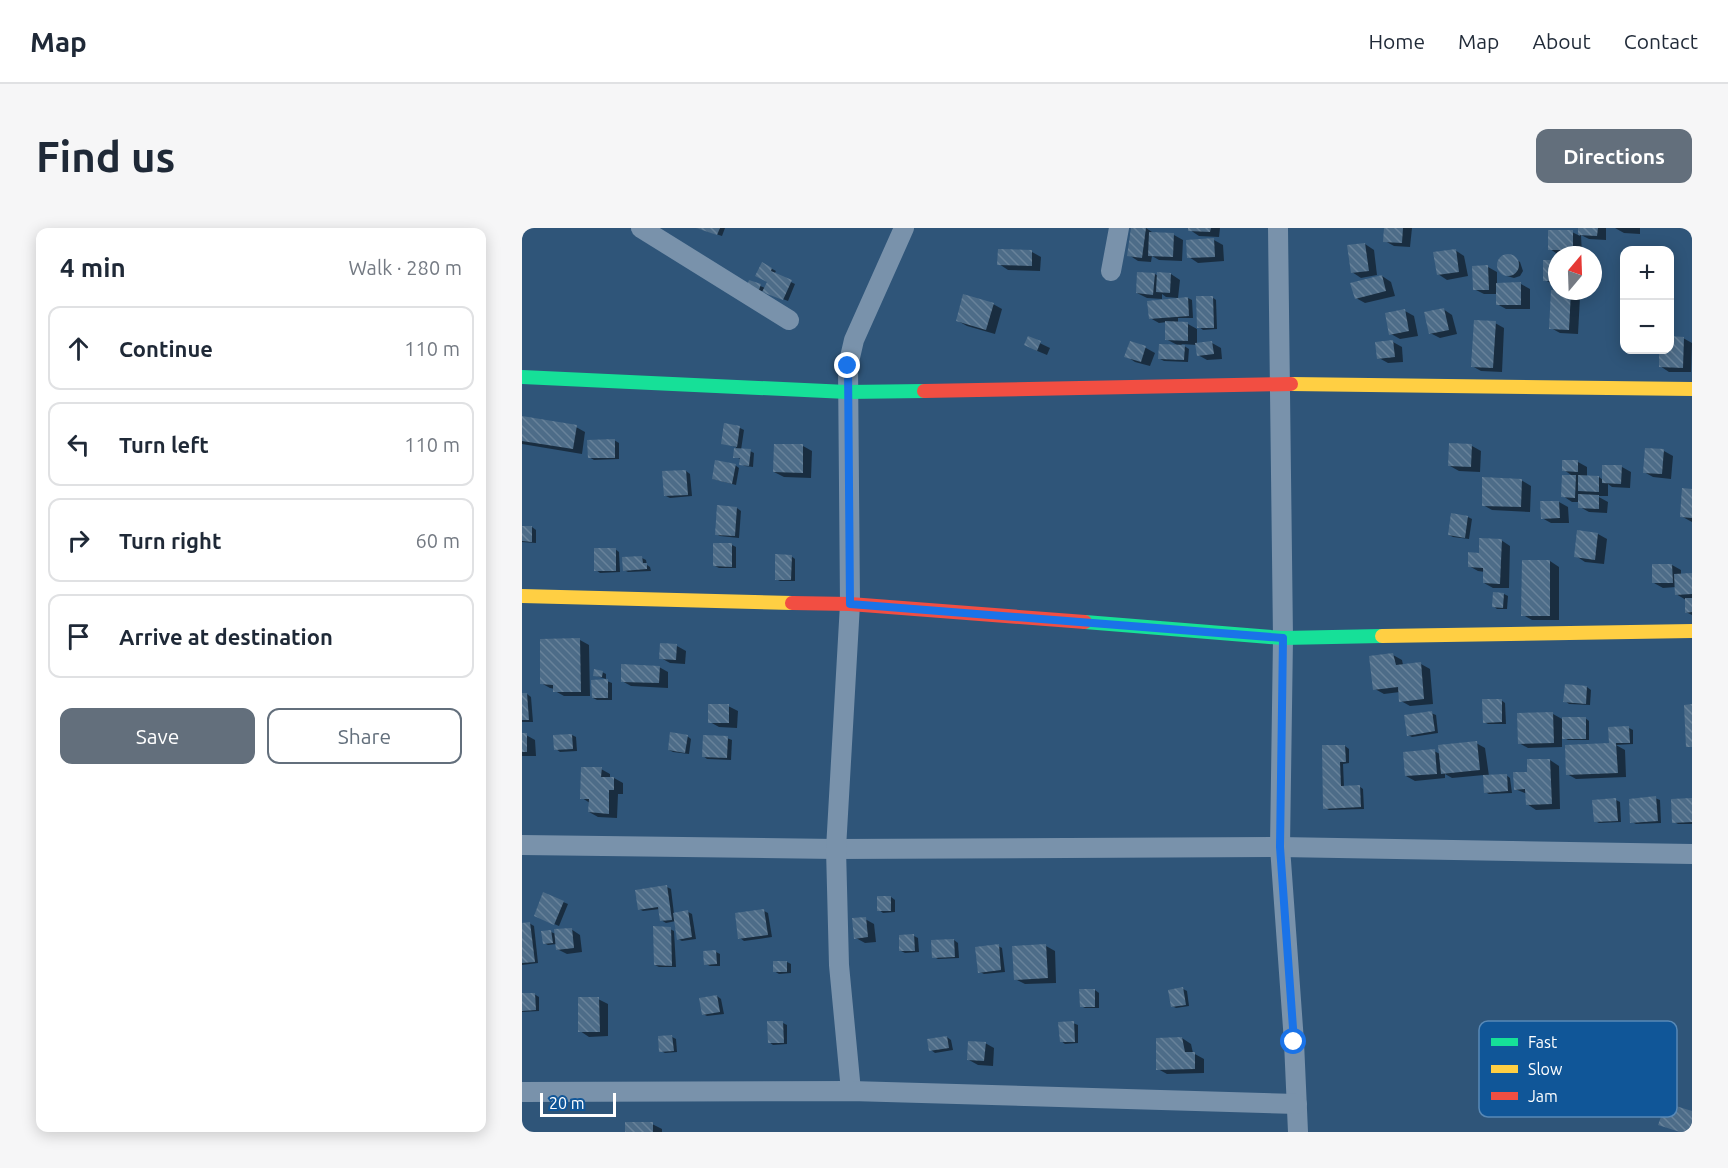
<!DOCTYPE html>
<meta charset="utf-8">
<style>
body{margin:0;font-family:Ubuntu,sans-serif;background:#f6f6f7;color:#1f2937}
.controls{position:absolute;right:18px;top:18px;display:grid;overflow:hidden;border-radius:12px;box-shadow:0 3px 15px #0003}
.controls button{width:54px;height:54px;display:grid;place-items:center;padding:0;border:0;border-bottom:2px solid #e0e1e3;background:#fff;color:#1f2937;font:30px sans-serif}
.compass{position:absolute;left:1026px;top:18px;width:54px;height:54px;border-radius:50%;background:#fff;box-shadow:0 3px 15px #0003;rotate:19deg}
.scale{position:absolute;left:18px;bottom:15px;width:76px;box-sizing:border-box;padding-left:6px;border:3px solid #fff;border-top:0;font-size:16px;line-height:21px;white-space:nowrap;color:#fff;-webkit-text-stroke:4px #105698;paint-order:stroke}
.stop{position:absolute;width:18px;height:18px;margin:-14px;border:4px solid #1a73e8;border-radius:50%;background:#fff}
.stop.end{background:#1a73e8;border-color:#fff;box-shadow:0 2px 6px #0008}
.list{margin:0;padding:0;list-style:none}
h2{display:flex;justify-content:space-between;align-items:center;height:78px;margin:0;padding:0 24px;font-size:26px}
h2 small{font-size:20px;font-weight:400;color:#747a83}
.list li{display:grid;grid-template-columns:39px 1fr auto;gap:18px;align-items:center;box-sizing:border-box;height:84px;margin:0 12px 12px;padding:0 12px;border:2px solid #e0e1e3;border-radius:12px}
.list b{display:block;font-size:22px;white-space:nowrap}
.list em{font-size:20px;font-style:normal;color:#747a83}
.actions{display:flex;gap:12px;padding:18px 24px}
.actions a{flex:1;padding:14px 0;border:2px solid #636f7c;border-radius:12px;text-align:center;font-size:21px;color:#636f7c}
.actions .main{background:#636f7c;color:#fff}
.icon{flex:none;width:33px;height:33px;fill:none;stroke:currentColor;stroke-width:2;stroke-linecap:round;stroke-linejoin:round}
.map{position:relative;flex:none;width:1170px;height:904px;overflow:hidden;border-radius:12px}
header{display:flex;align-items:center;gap:36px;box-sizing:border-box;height:84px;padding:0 30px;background:#fff;border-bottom:2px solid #e0e1e3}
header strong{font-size:28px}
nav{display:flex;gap:33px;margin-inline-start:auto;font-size:21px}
.intro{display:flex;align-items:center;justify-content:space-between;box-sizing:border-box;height:144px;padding:0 36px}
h1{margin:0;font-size:42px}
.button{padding:15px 27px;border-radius:12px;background:#636f7c;color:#fff;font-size:21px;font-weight:700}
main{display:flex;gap:36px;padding:0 36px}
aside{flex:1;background:#fff;border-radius:12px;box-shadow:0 3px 15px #0003}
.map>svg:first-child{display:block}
.shadow{fill:#0007}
.building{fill:url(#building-back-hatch)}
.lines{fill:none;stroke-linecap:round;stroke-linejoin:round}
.street{stroke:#7992ab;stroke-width:20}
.fast{stroke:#16e098;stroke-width:14}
.slow{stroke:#ffcf43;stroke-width:14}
.jam{stroke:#f24e42;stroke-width:14}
.route{stroke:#1a73e8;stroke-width:8}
.key{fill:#105698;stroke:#5889b7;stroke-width:1.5}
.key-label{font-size:16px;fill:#fff}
</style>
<header>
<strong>Map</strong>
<nav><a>Home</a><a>Map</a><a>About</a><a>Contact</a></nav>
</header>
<div class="intro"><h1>Find us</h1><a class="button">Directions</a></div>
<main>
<aside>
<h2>4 min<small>Walk · 280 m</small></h2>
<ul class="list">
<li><svg class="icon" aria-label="ahead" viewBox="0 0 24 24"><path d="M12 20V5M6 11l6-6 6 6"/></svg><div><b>Continue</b></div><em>110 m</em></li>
<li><svg class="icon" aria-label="left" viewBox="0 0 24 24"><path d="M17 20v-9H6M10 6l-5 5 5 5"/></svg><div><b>Turn left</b></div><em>110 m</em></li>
<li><svg class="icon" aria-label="right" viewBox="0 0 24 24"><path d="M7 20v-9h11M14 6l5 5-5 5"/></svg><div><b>Turn right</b></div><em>60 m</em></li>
<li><svg class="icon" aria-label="arrive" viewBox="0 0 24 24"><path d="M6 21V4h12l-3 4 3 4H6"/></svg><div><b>Arrive at destination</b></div></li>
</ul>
<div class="actions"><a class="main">Save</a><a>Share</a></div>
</aside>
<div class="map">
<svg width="1170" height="904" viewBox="0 0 1170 904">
<defs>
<pattern id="building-back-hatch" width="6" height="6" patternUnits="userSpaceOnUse" patternTransform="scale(1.5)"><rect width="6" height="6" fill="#4d6c88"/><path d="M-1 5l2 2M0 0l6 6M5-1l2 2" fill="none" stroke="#68829a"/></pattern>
</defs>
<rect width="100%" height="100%" fill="#2f5579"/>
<!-- shadow -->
<g class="shadow">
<polygon points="175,0 203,0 200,8"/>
<polygon points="611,0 624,0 633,6 652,7 661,12 660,33 637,32 630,28 629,34 616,33 607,27"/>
<polygon points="668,0 698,0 697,9 677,8 668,2"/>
<polygon points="864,0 890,0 888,19 872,18 863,13"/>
<polygon points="1058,0 1084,0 1084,12 1067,11 1059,7 1060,26 1037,27 1028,21 1050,4 1058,8"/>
<polygon points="1093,0 1118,0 1118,6 1102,5"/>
<polygon points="692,12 701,17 702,33 676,35 667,29"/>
<polygon points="843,16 852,22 855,47 839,50 830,44"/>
<polygon points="933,22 942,28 946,48 925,52 916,46"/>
<polygon points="510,24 519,29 518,43 486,42 477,36"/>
<polygon points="985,28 988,28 998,34 1001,43 998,48 992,50 985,48 976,40 979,31"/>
<polygon points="1071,29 1076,32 1076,52 1071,52"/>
<polygon points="1035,33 1035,57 1032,57 1023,52"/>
<polygon points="241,36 254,43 252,46 273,56 266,73 231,60 228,54 243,60 246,54"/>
<polygon points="966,39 975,44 975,56 999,56 1008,61 1008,81 984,81 975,76 975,66 962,66 952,61"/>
<polygon points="633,46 636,48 649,46 658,52 656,70 644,69 640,66 640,71 625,70 615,65"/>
<polygon points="860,48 869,54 873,68 843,75 834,70"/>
<polygon points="1049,64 1058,69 1056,106 1038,105 1029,100"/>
<polygon points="690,69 694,72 695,101 681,102 677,99"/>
<polygon points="666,70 670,72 671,90 656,90 656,95 666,96 675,101 675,117 690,115 699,120 700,131 685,132 676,127 675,117 659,116 667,121 666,134 642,133 638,131 657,118 644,111 645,94 637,95 628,90"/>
<polygon points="471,76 480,81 473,106 445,98 436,93"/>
<polygon points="921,81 930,87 935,106 918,110 908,105"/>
<polygon points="883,83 892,88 896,108 878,111 869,106"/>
<polygon points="973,95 982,100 980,144 959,143 950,138"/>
<polygon points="507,110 528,120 525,127 513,122"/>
<polygon points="1148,110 1161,110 1170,115 1169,144 1147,144 1138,138 1139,122 1148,122"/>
<polygon points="871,114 880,119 881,134 866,135 857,130"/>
<polygon points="609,115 624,120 633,125 628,138 613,134 604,128"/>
<polygon points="0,190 54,199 63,204 60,226 0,216"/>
<polygon points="203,197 218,200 222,202 219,222 228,223 232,225 231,239 223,238 219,236 219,231 213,229 214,219 200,215"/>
<polygon points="92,212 97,215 97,231 72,232 67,229"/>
<polygon points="281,218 290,223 289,250 262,249 252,244"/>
<polygon points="950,218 959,223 958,244 937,243 928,238"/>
<polygon points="1142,223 1151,228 1149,251 1131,249 1122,244"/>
<polygon points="1056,234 1065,239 1065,249 1077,249 1081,252 1100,239 1109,244 1108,260 1090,259 1086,256 1086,268 1075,268 1086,274 1085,285 1067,284 1058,279 1058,274 1050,274 1041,268 1052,249 1042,242"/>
<polygon points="213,237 217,240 214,257 191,251"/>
<polygon points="164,243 168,246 170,268 148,270 144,268"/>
<polygon points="999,252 1009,258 1008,284 970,282 961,277"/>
<polygon points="1170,262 1170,294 1159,288"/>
<polygon points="1037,274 1046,279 1047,295 1029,295 1020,290"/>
<polygon points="215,280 219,283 217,310 198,308 194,306"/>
<polygon points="930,287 946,289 950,291 947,311 931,309 927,307"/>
<polygon points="0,299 10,299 14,302 14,315 0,314"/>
<polygon points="1076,306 1085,311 1082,336 1063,334 1054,328"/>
<polygon points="979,312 988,318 987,360 971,360 962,355 963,344 956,343 947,338 959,326"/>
<polygon points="210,317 214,319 214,340 197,340 193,338"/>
<polygon points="93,321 97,324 98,344 78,345 74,342"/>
<polygon points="269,328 273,331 273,353 258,353 254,351"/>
<polygon points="120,330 124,332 125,337 128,339 129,343 106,344 102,342"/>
<polygon points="1028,333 1037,339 1037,392 1010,392 1001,387"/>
<polygon points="1150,337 1159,342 1159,347 1170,347 1170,387 1164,384 1164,372 1154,366 1154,359 1141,360 1132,355"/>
<polygon points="982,366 986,368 985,381 975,381 971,378"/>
<polygon points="58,412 67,417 68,468 42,468 33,463 33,461 28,460 19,455"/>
<polygon points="155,418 164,423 163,436 148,435 139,430"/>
<polygon points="871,427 880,432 881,437 899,436 908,441 911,476 888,478 879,473 878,464 862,466 853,461"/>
<polygon points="137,439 146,444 146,460 109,458 100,453"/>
<polygon points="80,444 84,446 84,451 72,447"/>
<polygon points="85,453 90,455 90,472 75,472 71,470"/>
<polygon points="1044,458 1065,459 1069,462 1068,477 1047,476 1043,473"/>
<polygon points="5,466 9,469 11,494 0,494 0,467"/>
<polygon points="979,472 983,475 984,496 966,496 962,494"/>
<polygon points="206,478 216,483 215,500 197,499 188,494"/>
<polygon points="909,485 914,487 916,505 890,509 886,507"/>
<polygon points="1031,486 1040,491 1063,490 1067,493 1067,512 1046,512 1040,509 1040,519 1006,520 997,515"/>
<polygon points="1107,500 1111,502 1111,516 1094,517 1103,522 1104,549 1054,551 1045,546 1093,517 1088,514"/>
<polygon points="0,507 4,507 13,512 14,528 0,528"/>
<polygon points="50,507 54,509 55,523 38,524 34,521"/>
<polygon points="165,508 169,511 167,526 151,524 147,522"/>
<polygon points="205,510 210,512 209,532 185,531 181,528"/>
<polygon points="954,515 963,520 967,548 984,547 988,550 990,565 967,566 963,564 962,547 930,550 923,546 923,550 893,553 884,548 912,523 918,526"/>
<polygon points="823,518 827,521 827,535 821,536 822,559 837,558 841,561 842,581 807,582 803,580"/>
<polygon points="1028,532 1037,538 1038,581 1014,582 1005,576 1005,566 993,561 1006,546"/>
<polygon points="79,541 88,546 88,550 92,550 101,555 101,566 96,566 95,590 76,589 67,584 68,575 60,570"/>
<polygon points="1133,570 1138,572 1139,595 1114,596 1110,594"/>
<polygon points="1170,571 1170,596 1156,596 1152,594"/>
<polygon points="1094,572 1098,574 1099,594 1077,595 1073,593"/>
<polygon points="145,659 149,661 152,686 166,684 170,686 174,711 160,713 156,711 154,693 144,695 139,692 138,681 121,683 117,681"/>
<polygon points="22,666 46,676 37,698 18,690"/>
<polygon points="369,669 373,672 373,684 361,685 357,682"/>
<polygon points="242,683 246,685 250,709 222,713 218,710"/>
<polygon points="343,691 352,696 354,714 343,715 334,710"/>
<polygon points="7,695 12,698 16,735 0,737 0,696"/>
<polygon points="49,701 58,707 60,724 45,726 35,721 35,716 26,717 22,715 29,704 34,706"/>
<polygon points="148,701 152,703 154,739 137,739 133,737"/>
<polygon points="392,708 396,710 397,724 383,725 379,723"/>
<polygon points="432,712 436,715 437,730 416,731 412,729"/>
<polygon points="476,718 480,720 483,744 462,746 458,744"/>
<polygon points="524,718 533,723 534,755 503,756 493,751"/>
<polygon points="194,724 198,726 198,738 188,738 184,736"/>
<polygon points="265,734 269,736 269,745 257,746 252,743"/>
<polygon points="661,761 665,763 667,778 654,780 650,778"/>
<polygon points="573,762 577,765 577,780 563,780 559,778"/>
<polygon points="12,766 17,769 17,783 0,784 0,767"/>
<polygon points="195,768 199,771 202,786 185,788 181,786"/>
<polygon points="76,771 86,776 86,808 67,809 58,803"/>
<polygon points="261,795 265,797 265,816 251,817 247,814"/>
<polygon points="551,795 556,797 556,815 543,816 539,813"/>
<polygon points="150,809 154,811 155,824 143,825 139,823"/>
<polygon points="425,809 429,812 431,822 413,825 409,822"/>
<polygon points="660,810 669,816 671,825 682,831 682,845 645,846 636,841"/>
<polygon points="463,815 472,820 471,838 456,837 447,832"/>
<polygon points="130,896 140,901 140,904 105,904"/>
</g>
<!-- building -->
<g class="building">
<polygon points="174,0 198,0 195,7"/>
<polygon points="609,0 624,0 620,30 605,28"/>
<polygon points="666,0 689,0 688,4 666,3"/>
<polygon points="862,0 881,0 880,15 861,14"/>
<polygon points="1056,0 1076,0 1075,8 1056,7"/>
<rect x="1026" y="2" width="25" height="20"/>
<polygon points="627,4 652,5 651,29 626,28"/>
<polygon points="692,10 693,29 665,30 664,12"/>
<polygon points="843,15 847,43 829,45 825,17"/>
<polygon points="476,21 510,22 510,38 475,37"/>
<polygon points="934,21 937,44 915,47 911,24"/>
<circle cx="986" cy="37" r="11"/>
<rect x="1021" y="32" width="14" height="21"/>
<polygon points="240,34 250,40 249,43 270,52 261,72 240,64 245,54 233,48"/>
<polygon points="966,37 967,62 951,62 950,38"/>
<polygon points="615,44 633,45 631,67 614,65"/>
<polygon points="635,44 649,45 648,65 634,64"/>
<polygon points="860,47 864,63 833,71 828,55"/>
<polygon points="227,52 239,56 237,62 225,58"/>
<polygon points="999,54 999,77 974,77 974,55"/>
<rect x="1098" y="59" width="4" height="16"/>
<polygon points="1029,62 1049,63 1047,102 1027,101"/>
<polygon points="441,66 472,75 464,102 434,93"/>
<polygon points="674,68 691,68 692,100 675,100"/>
<polygon points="666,69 667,88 627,91 625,73"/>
<polygon points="922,80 927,102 907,106 902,84"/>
<polygon points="883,81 887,103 867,107 863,85"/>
<polygon points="952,92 974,93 971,140 949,139"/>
<polygon points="643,93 666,94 666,113 643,112"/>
<polygon points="506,108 519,113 515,123 502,117"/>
<polygon points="1148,108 1162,109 1161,140 1137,139 1137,122 1148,122"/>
<polygon points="871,112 873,129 855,131 853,114"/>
<polygon points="608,113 624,118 619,134 602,129"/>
<polygon points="690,113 692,126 675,128 673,115"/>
<polygon points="637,116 663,117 662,132 636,131"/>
<polygon points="0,188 55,197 51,221 0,213"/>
<polygon points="202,195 218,198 215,219 199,216"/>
<polygon points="93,211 93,230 66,230 65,212"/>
<polygon points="927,215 950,216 949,239 926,238"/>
<polygon points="252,216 281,216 281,245 251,244"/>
<polygon points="212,220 229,221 227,238 217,237 218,230 211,230"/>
<polygon points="1123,220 1142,221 1140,246 1121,245"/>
<polygon points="193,232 214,236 210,256 190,251"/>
<polygon points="1040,232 1056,232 1056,244 1040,243"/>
<polygon points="1080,237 1100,237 1099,256 1080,255"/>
<polygon points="164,242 166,267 142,268 140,243"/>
<polygon points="1040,247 1054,247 1053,270 1039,269"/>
<polygon points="1056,247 1077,248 1077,264 1056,263"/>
<polygon points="960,249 1000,251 999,279 960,278"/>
<polygon points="1160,260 1170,261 1170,290 1158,289"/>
<polygon points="1056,266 1077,267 1077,281 1056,280"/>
<polygon points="1018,273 1037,273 1038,290 1019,291"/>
<polygon points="195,277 215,279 213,308 193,307"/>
<polygon points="929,285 946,288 943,310 926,307"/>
<polygon points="0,298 10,298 10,314 0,313"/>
<polygon points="1055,302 1076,305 1073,332 1052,329"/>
<polygon points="957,310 980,311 978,356 961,355 961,340 946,339 946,324 957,325"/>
<polygon points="191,315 210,315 210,339 191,338"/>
<rect x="72" y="320" width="22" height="23"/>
<polygon points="253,326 270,327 269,352 253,352"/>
<polygon points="120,328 121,335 125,335 125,341 101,343 100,329"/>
<polygon points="1000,332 1028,332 1028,388 999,388"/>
<polygon points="1130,336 1150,336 1151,355 1130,355"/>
<polygon points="1170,345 1170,366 1153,367 1152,346"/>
<polygon points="971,364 982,365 981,380 970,379"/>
<polygon points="1163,370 1170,370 1170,384 1163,385"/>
<polygon points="58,410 59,464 31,464 31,457 18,456 18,411"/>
<polygon points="138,415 155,416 154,432 137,431"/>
<polygon points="871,425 874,437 899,434 902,471 877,474 876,459 851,462 847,428"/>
<polygon points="99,436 138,438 137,455 99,454"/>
<polygon points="72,441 81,443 80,449 71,448"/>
<polygon points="86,451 86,470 70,470 69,452"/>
<polygon points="1043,456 1065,458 1064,476 1041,474"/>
<polygon points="0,465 5,465 7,492 0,492"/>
<polygon points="960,471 980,471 980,494 961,495"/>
<rect x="186" y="476" width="21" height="19"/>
<polygon points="1170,476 1170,519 1164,519 1162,477"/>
<polygon points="910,483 913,503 885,508 882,487"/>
<polygon points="1031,484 1032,515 996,516 995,485"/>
<rect x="1040" y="489" width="24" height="22"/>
<polygon points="1107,498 1108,515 1094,515 1096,545 1044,547 1043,517 1087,515 1086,499"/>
<polygon points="148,504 166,507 163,525 146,522"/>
<rect x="0" y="505" width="5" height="19"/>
<polygon points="50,506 51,521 32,522 31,507"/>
<polygon points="181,507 206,508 205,530 180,529"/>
<polygon points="955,513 958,542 919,546 916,517"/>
<polygon points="800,517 823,517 824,534 818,534 819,558 838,557 839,579 801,581"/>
<polygon points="913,521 915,546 883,548 881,524"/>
<polygon points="1005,531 1028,531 1030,576 1004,577 1003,561 992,562 991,544 1005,544"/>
<polygon points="59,539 80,539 79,549 92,549 92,562 87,562 87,586 66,584 67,571 58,571"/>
<polygon points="985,546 986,563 962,565 961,547"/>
<polygon points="1134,568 1136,593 1108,595 1107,571"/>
<polygon points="1094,570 1096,593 1072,594 1070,572"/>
<polygon points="1170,570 1170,594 1150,595 1149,571"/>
<polygon points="145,657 150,692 138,693 136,679 116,682 113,662"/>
<polygon points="21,664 42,673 32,697 12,688"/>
<rect x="355" y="668" width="14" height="15"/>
<polygon points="242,681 246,707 216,711 213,685"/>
<polygon points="166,682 170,709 155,712 151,685"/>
<polygon points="344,689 346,709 332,711 330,690"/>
<polygon points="8,694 13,734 0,735 0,695"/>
<polygon points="131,698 149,699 150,738 132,737"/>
<polygon points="50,700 52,720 34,722 32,701"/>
<polygon points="29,702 31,715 21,716 19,703"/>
<polygon points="392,706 393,723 377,723 377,707"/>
<polygon points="432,711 433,729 410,730 409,712"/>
<polygon points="477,716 479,742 456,745 453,719"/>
<polygon points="524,716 526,750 492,752 490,718"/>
<polygon points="194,722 195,736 182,737 181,723"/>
<rect x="251" y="733" width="14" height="11"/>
<polygon points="661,759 664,777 649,779 646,762"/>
<polygon points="557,761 573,761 573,779 558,779"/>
<polygon points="0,765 13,765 14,782 0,783"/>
<polygon points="195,767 198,784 180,787 177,770"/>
<polygon points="56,769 77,769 78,804 56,804"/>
<polygon points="245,793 261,793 262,815 246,815"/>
<polygon points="552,793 553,814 538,814 536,794"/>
<polygon points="150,807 152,823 137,824 136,808"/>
<polygon points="425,808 427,820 407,823 405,811"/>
<polygon points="660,809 663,824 673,824 673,841 634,842 634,810"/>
<polygon points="446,813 464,814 462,833 445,832"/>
<polygon points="1144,875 1170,883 1170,904 1158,904 1136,897"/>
<rect x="103" y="894" width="28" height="10"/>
</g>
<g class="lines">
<!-- street -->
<g class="street">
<polyline points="119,0 267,92"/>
<polyline points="756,0 761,410 758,619 772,814 776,904"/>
<polyline points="589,43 597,0"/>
<polyline points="0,617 314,621 758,619 1170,626"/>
<polyline points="329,863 317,737 314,621 328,376 326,138 332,112 382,0"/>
<polyline points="0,864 329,863 775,876"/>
</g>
<!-- fast -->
<g class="fast">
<polyline points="0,149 325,164 402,163"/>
<polyline points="563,394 761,410 860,408"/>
</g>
<!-- slow -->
<g class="slow">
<polyline points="769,156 1170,161"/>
<polyline points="0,368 270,375"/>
<polyline points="860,408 1170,403"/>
</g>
<!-- jam -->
<g class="jam">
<polyline points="402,163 769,156"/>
<polyline points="270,375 328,376 563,394"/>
</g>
</g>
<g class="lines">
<!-- route -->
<polyline class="route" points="326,138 328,376 761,410 758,619 772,814"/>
</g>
<!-- legend -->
<rect x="957" y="793" width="198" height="96" rx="9" class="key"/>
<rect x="969" y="810" width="27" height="8" fill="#16e098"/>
<rect x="969" y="837" width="27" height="8" fill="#ffcf43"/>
<rect x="969" y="864" width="27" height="8" fill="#f24e42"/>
<g class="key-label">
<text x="1006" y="820">Fast</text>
<text x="1006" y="847">Slow</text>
<text x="1006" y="874">Jam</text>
</g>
</svg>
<div class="controls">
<button>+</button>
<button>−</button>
</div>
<svg class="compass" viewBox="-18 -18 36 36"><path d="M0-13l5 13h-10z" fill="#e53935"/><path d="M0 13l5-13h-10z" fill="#747a83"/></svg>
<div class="scale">20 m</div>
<div class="stop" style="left:772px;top:814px"></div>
<div class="stop end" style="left:326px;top:138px"></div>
</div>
</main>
